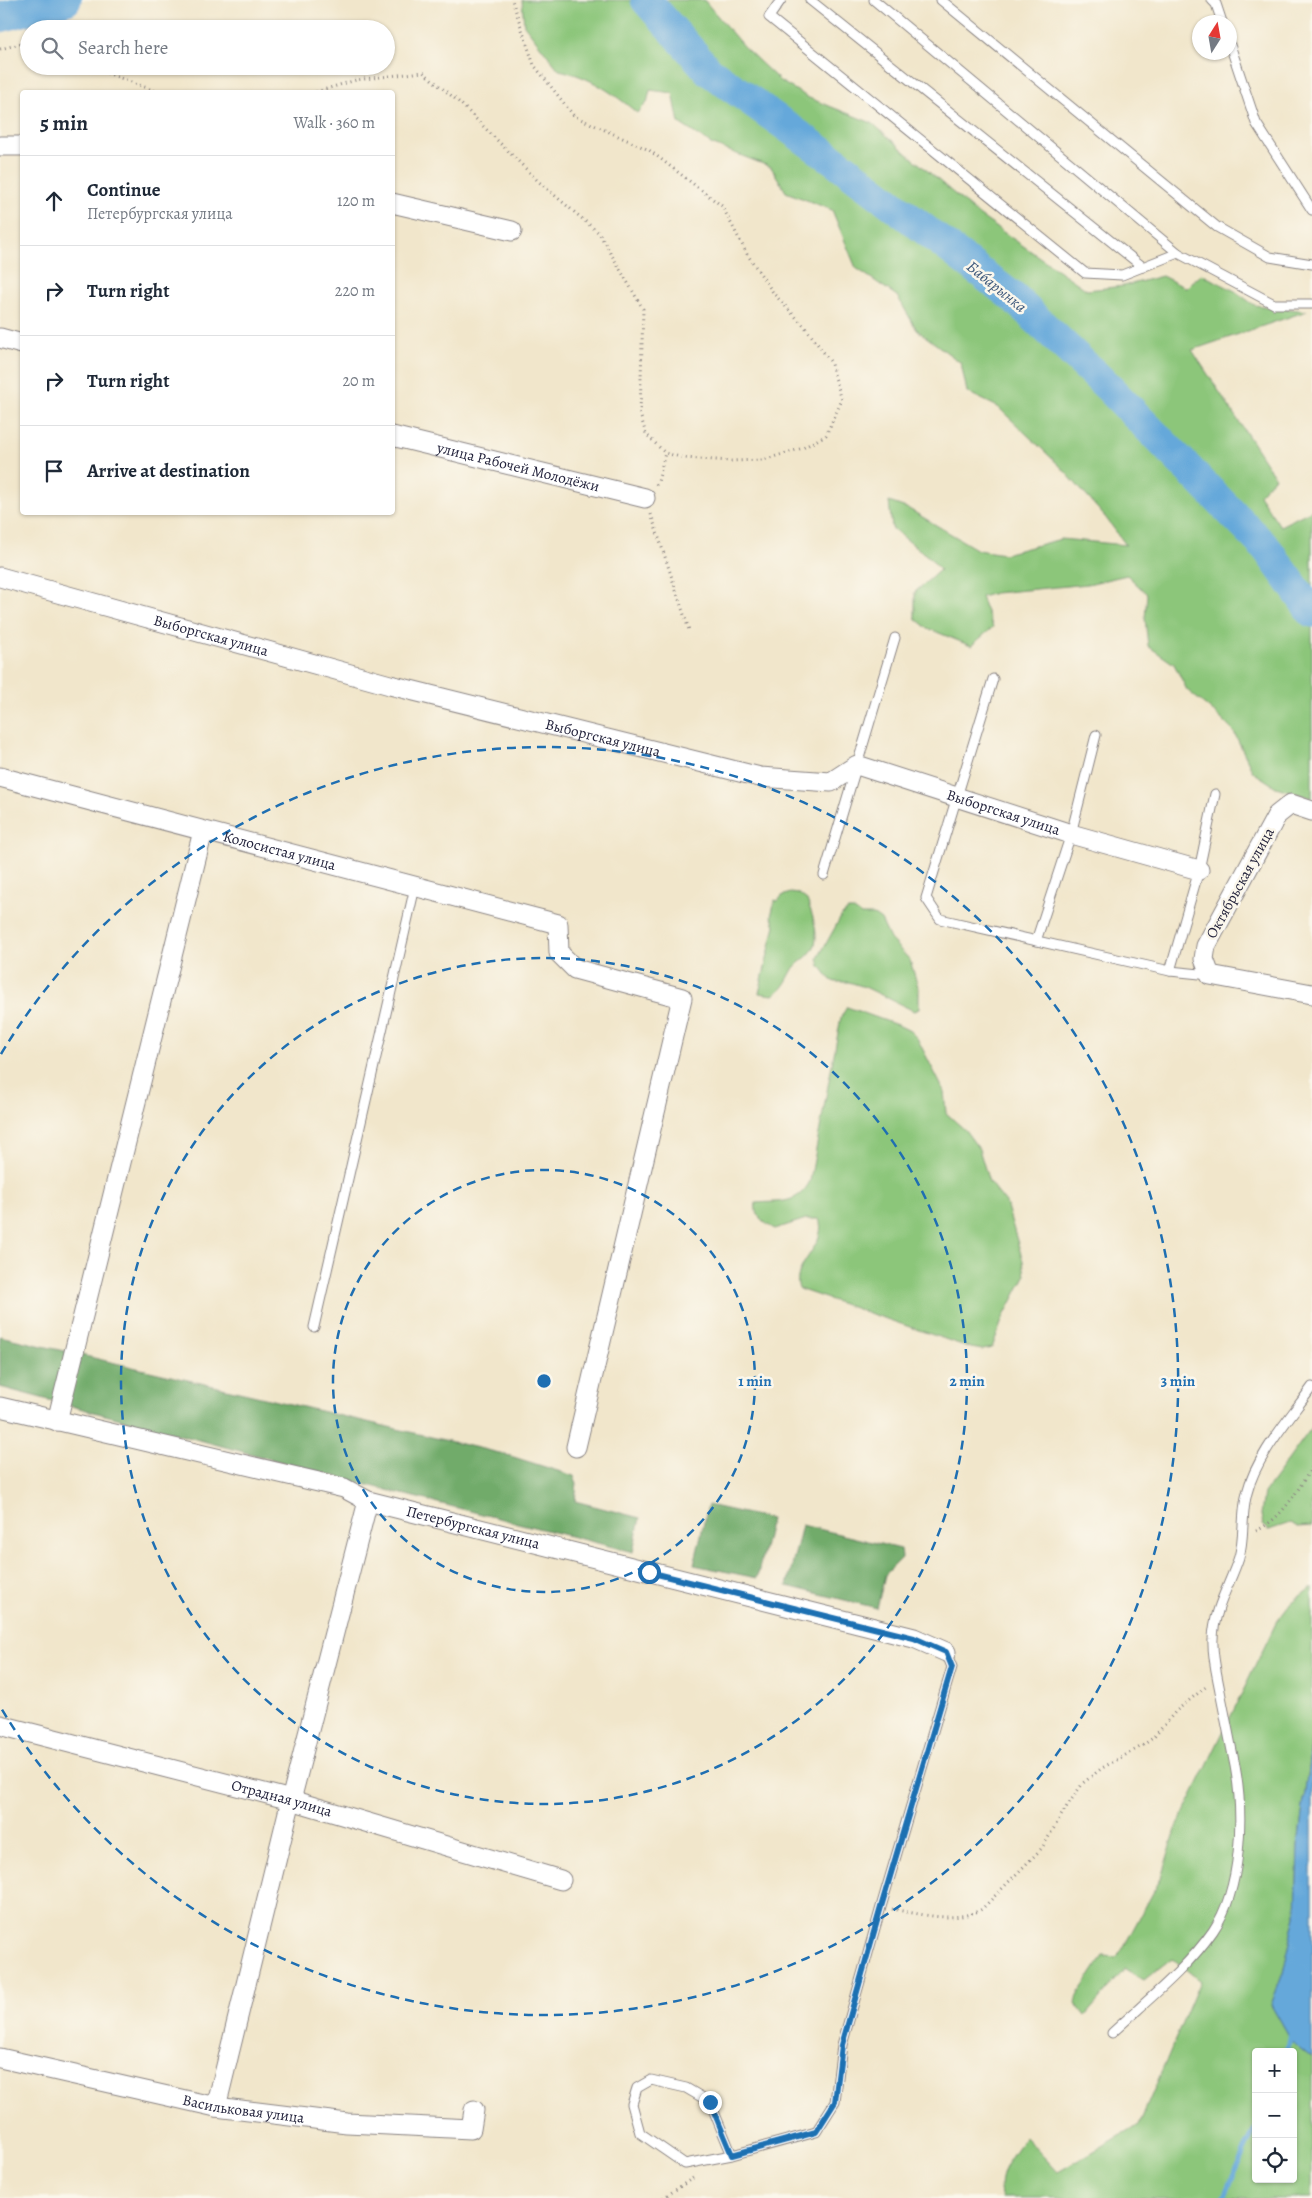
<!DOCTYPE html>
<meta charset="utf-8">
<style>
body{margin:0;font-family:Alegreya,serif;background:#f2f2f3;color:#1f2937}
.controls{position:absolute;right:15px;bottom:15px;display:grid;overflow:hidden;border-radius:5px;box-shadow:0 1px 4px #0004}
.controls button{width:45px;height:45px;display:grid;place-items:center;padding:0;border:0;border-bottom:1px solid #e0e1e3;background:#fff;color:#1f2937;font:25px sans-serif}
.compass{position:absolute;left:1192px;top:15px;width:45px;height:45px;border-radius:50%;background:#fff;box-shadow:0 1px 4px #0004;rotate:11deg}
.stop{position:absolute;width:15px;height:15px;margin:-11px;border:4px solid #1f6fb2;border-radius:50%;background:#fff}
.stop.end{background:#1f6fb2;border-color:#fff;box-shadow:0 1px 5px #0008}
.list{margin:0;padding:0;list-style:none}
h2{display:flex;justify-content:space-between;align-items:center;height:65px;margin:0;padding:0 20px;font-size:21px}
h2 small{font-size:16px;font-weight:400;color:#747a83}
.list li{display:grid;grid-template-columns:32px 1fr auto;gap:15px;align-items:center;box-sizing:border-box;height:90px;padding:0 20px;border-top:1px solid #e0e1e3}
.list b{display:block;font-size:19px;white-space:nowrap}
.list p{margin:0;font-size:16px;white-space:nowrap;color:#747a83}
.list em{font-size:16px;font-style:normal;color:#747a83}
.icon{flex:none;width:28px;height:28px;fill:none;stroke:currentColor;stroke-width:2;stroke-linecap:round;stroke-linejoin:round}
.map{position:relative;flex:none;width:1312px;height:2198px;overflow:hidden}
.search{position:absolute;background:#fff;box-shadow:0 1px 4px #0004;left:20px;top:20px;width:375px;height:55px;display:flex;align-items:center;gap:12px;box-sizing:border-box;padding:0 18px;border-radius:28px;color:#747a83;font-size:19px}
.panel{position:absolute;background:#fff;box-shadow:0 1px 4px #0004;left:20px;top:90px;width:375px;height:425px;border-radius:5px}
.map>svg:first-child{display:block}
.green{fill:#8cc67a;stroke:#57745a;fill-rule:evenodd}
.forest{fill:#71ab6a;stroke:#4a6652}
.water{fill:#65a8da;stroke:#44658a}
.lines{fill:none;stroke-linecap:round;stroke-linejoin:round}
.stream{stroke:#65a8da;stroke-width:5}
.river{stroke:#65a8da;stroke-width:31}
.service-casing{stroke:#8a8483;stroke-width:11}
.minor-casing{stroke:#8a8483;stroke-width:21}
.path{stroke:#8a8483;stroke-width:3;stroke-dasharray:1 4;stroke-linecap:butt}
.service{stroke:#fff;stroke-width:9}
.minor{stroke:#fff;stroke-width:19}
.route{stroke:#1f6fb2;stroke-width:6}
.ring{fill:none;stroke:#1f6fb2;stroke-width:2.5;stroke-dasharray:9 6}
.labels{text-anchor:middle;stroke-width:5;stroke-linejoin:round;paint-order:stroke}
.street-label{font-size:15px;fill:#22223b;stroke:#fbf7ec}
.water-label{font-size:16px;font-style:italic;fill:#3d587b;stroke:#fbf7ec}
.centre{fill:#1f6fb2;stroke:#fbf7ec;stroke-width:2.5}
.ring-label{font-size:15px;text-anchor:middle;font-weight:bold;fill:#1f6fb2;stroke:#fbf7ec;stroke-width:5;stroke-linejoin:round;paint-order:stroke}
</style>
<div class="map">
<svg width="1312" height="2198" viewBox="0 0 1312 2198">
<rect width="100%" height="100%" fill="#fbf7ec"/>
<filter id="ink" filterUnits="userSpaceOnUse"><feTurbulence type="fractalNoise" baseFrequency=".02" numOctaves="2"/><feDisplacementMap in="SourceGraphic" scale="10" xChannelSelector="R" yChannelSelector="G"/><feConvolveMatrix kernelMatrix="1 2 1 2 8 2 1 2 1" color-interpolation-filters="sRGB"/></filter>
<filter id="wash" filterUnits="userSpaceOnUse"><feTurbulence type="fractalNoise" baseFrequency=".0096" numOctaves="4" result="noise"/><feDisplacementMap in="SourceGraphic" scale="20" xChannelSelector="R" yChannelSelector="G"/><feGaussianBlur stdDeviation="1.12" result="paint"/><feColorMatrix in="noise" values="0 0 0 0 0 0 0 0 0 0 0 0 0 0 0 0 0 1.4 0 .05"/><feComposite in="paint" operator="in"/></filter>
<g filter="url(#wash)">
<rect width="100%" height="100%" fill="#f1e6cb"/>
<!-- green -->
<g class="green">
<path d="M522,0H704L743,46L780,81L809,98L872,123L980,216L1087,290L1124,286L1162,276L1186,288L1201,274L1235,291L1254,305L1307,311L1192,350L1275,477L1259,495L1280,526L1312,510V798L1276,787L1253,772L1234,732L1215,713L1187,690L1174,664L1148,646L1145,618L1147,594L1127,575L1088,584L995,593L981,597L993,627L971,646L927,628L915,618V592L940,570L930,558L892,528L889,502L909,509L978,550L1004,554L1061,539L1126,545L1106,518L1061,467L998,407L967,392L961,363L917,330L897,296L856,268L832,210L786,192L771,167L711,144L679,123L673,93L650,90L647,103L637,113C615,94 589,76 559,70L524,25Z"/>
<path d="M790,893L799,894L807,900C812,914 822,939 811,952C806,959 796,963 792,971C786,982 784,988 773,995L759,993L775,925L771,916L775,900L778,901L782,896Z"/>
<polygon points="848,910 854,910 861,915 874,915 881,920 890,939 910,960 919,990 919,1009 914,1011 908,1008 865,987 849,982 835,982 831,980 820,966 818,958 842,915"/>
<path d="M847,1007L900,1026L910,1031L917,1038L944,1091L946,1113L965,1130L979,1149L989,1182L1006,1203L1023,1261L1025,1276L1003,1318L992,1348L983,1350L971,1348L799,1289C798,1286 797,1281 798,1277C802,1258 827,1240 819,1219H806L775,1229C765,1224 753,1215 756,1203C780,1201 798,1205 810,1181L841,1017Z"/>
<polygon points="1312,1427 1312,1526 1298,1527 1290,1523 1269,1530 1263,1525 1261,1515 1264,1493"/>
<path d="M1312,1587V1737L1298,1846L1296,1916L1283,1973L1271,2005L1292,2042L1312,2058V2198H1002C994,2177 1013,2153 1025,2137L1058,2172L1139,2125L1200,1981L1172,1958L1144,1980L1125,1969L1085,2016L1076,2004L1078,1994L1103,1956L1115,1957L1122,1950L1161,1878L1176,1829L1276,1623L1291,1603ZM1256,2052H1293V2179H1256Z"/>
</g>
<!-- forest -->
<g class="forest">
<polygon points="0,1336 504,1454 574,1476 577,1483 575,1501 640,1518 633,1552 398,1493 0,1387"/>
<polygon points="708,1505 771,1519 757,1578 694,1565"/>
<polygon points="802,1525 901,1549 902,1558 885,1575 877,1608 787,1586"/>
</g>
<!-- water -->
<polygon class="water" points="1312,1737 1312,2058 1292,2042 1271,2005 1283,1973 1296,1916 1298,1846"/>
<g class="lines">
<!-- stream -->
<g class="stream">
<polyline points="1287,2052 1291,2033"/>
<polyline points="1223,2198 1256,2126"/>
</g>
<!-- river -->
<g class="river">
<polyline points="646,0 709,71 838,163 1014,298 1107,386 1267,549 1312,612"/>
<polyline points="0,17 66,0"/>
</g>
</g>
</g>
<g filter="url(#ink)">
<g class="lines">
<defs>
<g id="service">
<polyline points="781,0 769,17 1085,273 1122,275 1178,253"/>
<polyline points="810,0 1143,267"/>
<polyline points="874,0 1178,253 1274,304 1312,304"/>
<polyline points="941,0 1217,227 1270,257 1312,264"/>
<polyline points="1212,0 1216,4 1222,22"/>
<polyline points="1230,45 1256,123 1312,210"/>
<polyline points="993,679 926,898 940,919 1170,971 1210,975"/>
<polyline points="824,875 895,638"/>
<polyline points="1036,941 1071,834 1096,735"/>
<polyline points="1170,971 1199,870 1215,794"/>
<polyline points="314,1327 415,887"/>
<path d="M1112,2033C1146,2001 1186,1970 1213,1931C1242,1888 1244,1815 1235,1766C1230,1741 1225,1716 1220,1691C1217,1675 1212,1656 1213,1639C1214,1608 1230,1585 1239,1557C1245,1536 1241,1514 1247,1493C1256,1456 1290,1418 1312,1387"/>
<polyline points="732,2155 710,2102 686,2088 651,2080 637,2088 632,2104 640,2133 685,2164 732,2155 816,2132 835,2102 842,2045 881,1907 952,1667 946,1652"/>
</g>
<g id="minor">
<polyline points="0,146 22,146"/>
<polyline points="392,203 512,231"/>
<polyline points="0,338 22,344"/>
<path id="s1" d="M392,436L645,498"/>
<path id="s2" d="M0,577L390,685L760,777L831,782L857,765L1071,834L1199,870"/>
<path id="s3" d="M0,777L558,924L559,953L575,969L682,998L576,1447"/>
<polyline points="1312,811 1291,804 1277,815 1206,946 1204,959 1210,975 1312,994"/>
<path id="s4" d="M0,1407L344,1488L368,1501L914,1638L946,1652"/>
<polyline points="57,1421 203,831"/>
<path id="s5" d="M0,1725L291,1800L561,1880"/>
<path id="s6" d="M0,2058L216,2107L347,2123L471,2129L474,2110"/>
<polyline points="216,2107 291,1800 368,1501"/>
</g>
</defs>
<!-- service casing -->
<use href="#service" class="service-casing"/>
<!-- minor casing -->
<use href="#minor" class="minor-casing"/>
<!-- path -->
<g class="path">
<polyline points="0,49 29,42"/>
<polyline points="88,66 158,92"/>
<polyline points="316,92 356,80 423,72 460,103 539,182 599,233 643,309 640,414 646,434 665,453 684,458 731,461 763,460 803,448 826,435 842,400 830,361 805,327 774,294 747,254 722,206 649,150 574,116 534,65 512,0"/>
<polyline points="656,485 658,482 665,453"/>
<polyline points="651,514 689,630"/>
<path d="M1256,1531C1283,1518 1297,1491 1312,1467"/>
<path d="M892,1909C920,1914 956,1924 982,1909L1042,1848L1067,1806L1083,1783L1102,1768L1142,1746L1154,1737L1176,1711L1207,1686"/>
<polyline points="663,2198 696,2176"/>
</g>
<!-- service -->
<use href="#service" class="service"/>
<!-- minor -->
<use href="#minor" class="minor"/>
</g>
</g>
<g class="lines" filter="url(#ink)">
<!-- route -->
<polyline class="route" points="649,1572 914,1638 946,1652 952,1667 881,1907 842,2045 835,2102 816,2132 732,2155 710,2102"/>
</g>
<!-- distance rings -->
<g class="ring">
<circle cx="544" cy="1381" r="211"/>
<circle cx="544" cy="1381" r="423"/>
<path d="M1 1054A634 634 0 1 1 1 1708"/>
</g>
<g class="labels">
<!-- street labels -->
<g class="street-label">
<text dy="5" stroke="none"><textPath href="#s1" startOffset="130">улица Рабочей Молодёжи</textPath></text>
<text dy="5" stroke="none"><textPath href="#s2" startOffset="219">Выборгская улица</textPath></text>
<text dy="5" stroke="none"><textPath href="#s2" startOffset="624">Выборгская улица</textPath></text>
<text dy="5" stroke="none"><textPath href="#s2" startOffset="1042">Выборгская улица</textPath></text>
<text dy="5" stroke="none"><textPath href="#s3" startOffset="289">Колосистая улица</textPath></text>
<text transform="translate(1240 883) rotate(-61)" y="5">Октябрьская улица</text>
<text dy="5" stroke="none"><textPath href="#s4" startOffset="489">Петербургская улица</textPath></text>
<text dy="5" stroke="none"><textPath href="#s5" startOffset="291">Отрадная улица</textPath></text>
<text dy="5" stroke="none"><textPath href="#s6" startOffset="249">Васильковая улица</textPath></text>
</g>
<!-- water labels -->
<g class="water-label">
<text transform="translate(997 286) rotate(39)" y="6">Бабарынка</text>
</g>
</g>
<circle cx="544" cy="1381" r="8" class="centre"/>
<g class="ring-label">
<text x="755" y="1386">1 min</text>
<text x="967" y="1386">2 min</text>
<text x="1178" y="1386">3 min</text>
</g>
</svg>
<div class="controls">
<button>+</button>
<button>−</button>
<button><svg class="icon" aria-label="locate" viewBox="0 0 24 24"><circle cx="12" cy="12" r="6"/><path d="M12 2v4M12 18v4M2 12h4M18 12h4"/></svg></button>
</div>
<svg class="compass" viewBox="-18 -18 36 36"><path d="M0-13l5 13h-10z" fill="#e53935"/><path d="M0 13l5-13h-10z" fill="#747a83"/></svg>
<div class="stop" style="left:649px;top:1572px"></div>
<div class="stop end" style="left:710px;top:2102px"></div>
<div class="search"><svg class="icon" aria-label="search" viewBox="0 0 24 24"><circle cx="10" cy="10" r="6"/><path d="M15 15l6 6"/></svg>Search here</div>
<section class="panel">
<h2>5 min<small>Walk · 360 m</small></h2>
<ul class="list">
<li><svg class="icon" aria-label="ahead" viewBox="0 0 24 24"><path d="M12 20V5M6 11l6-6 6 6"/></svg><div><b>Continue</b><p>Петербургская улица</p></div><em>120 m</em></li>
<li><svg class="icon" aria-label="right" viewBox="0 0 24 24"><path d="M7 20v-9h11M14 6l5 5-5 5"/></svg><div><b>Turn right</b></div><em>220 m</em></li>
<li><svg class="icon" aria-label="right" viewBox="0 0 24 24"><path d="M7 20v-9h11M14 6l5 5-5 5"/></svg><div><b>Turn right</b></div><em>20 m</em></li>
<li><svg class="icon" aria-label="arrive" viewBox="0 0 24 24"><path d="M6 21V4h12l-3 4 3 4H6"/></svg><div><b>Arrive at destination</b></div></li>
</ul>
</section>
</div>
